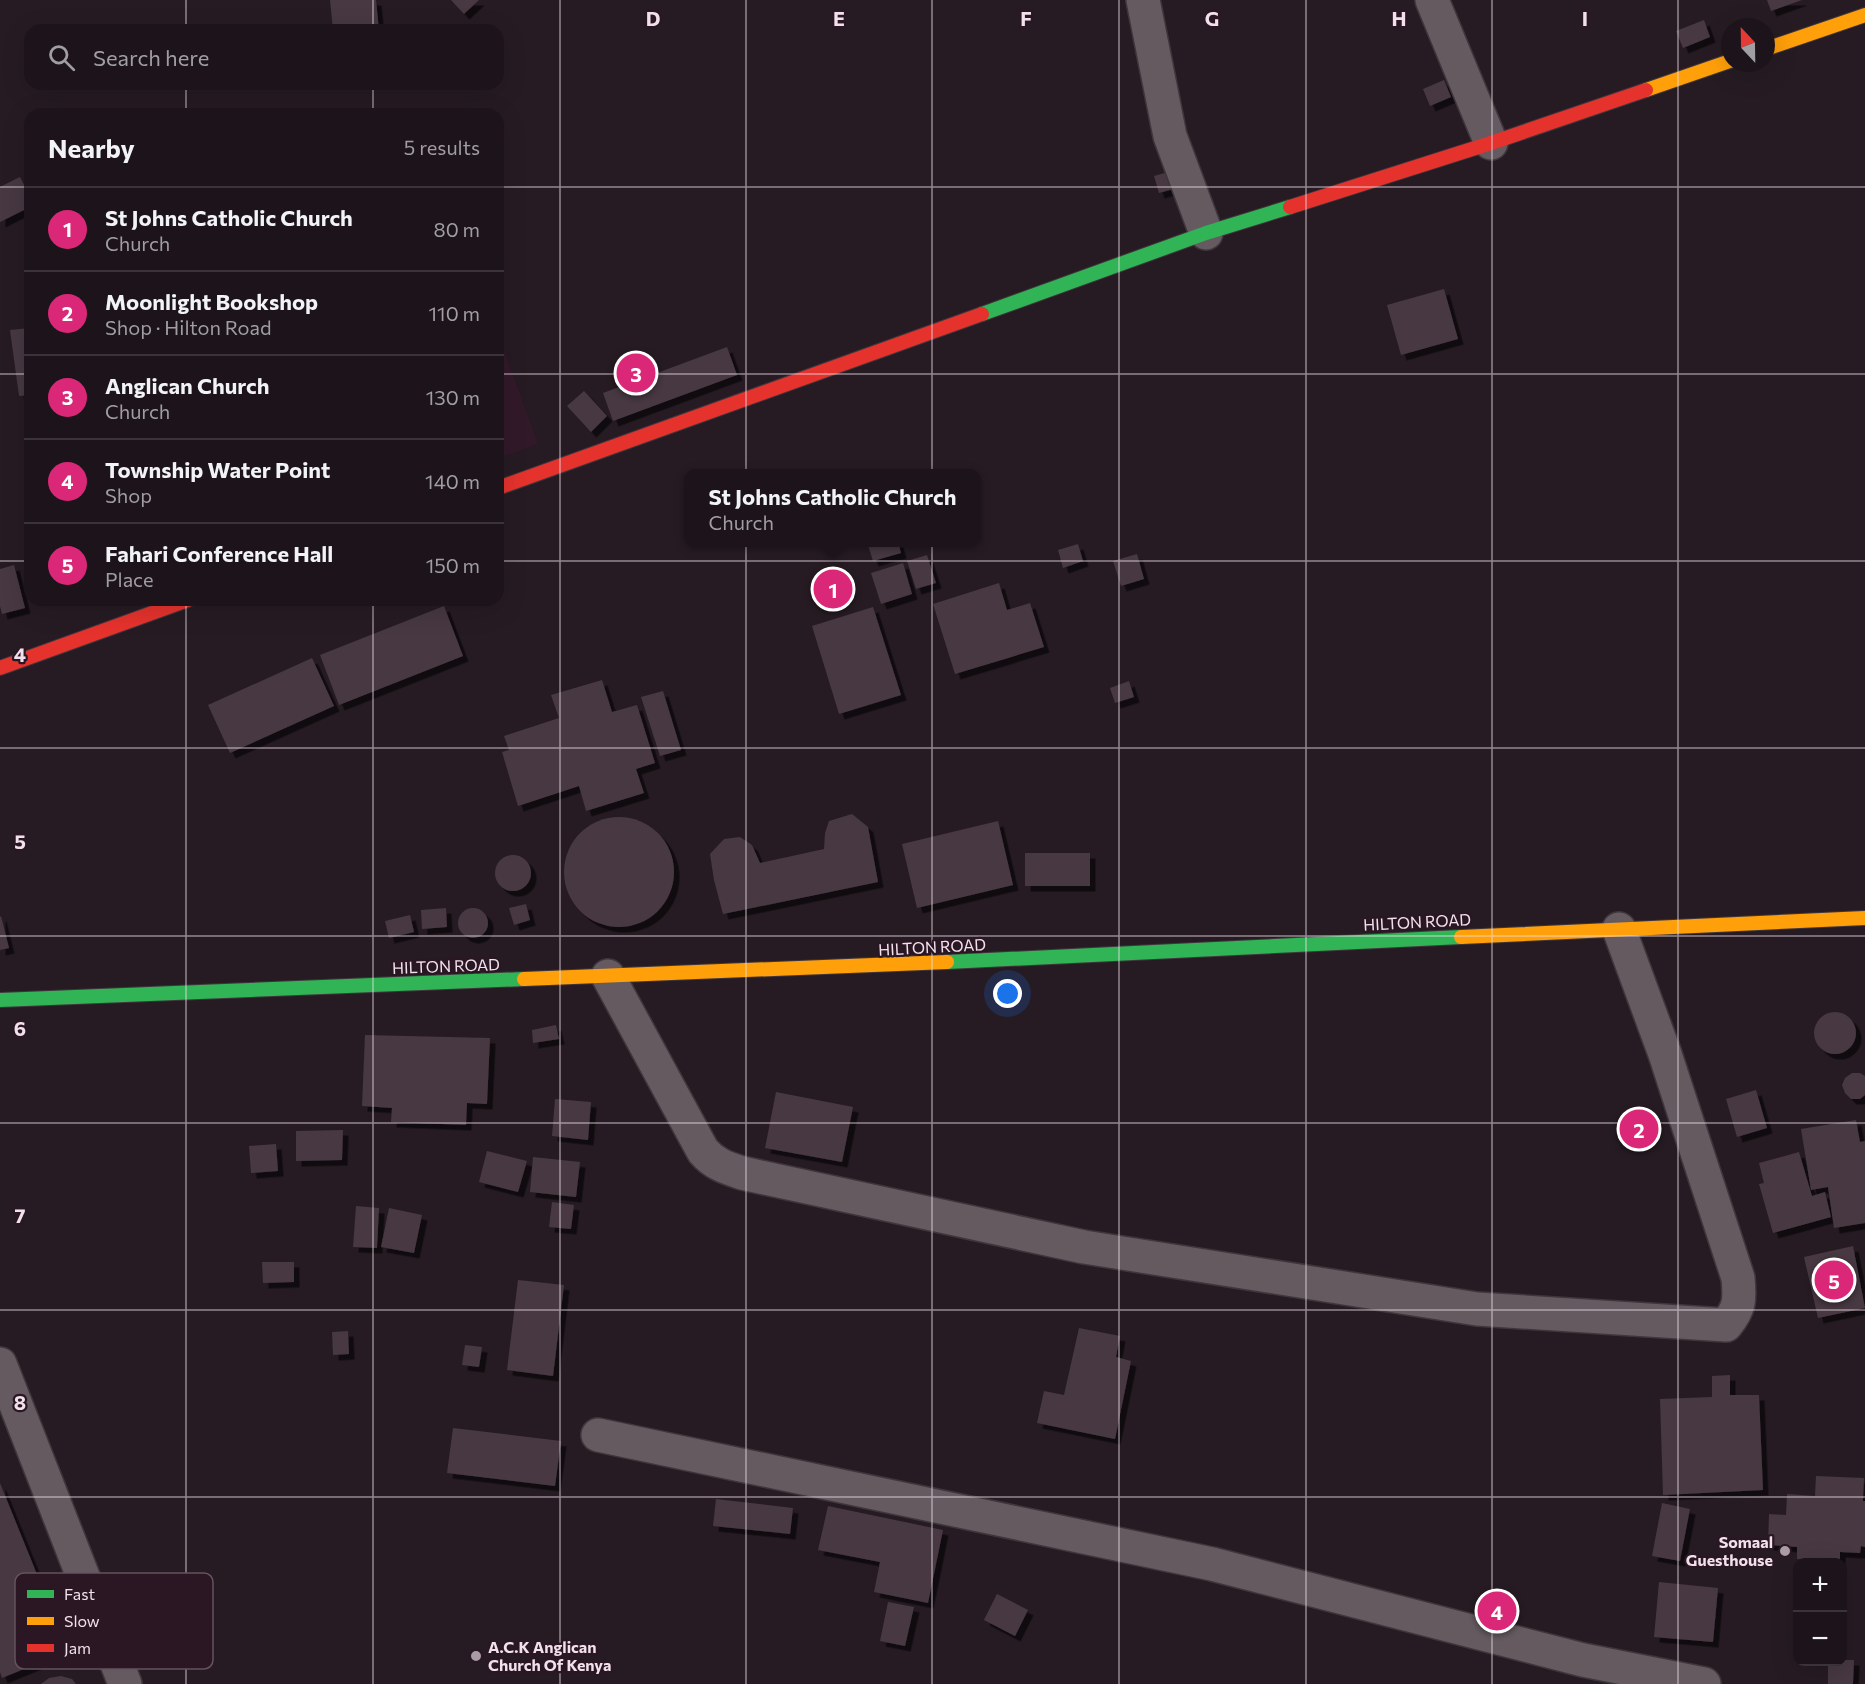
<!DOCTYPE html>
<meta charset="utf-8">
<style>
body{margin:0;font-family:Commissioner,sans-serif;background:#292127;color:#f1f3f6}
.controls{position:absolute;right:18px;bottom:18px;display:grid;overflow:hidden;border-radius:12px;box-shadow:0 6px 24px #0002}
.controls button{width:54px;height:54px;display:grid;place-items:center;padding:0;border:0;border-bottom:2px solid #3a3339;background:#1c141a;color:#f1f3f6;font:30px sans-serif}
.compass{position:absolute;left:1721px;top:18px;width:54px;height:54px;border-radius:50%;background:#1c141a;box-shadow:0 6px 24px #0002;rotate:338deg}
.you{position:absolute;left:1008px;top:994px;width:21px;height:21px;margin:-15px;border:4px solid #fff;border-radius:50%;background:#1a73e8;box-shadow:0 0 0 9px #1a73e833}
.badge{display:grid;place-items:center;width:39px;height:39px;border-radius:50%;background:#db2777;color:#fff;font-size:20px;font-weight:700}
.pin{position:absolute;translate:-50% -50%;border:3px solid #fff;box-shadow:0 2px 6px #0006}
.popup{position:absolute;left:684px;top:469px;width:297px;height:78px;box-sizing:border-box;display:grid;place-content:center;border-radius:12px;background:#1c141a;filter:drop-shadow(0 2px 4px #0005);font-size:20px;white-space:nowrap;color:#a09ea2}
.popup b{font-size:22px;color:#f1f3f6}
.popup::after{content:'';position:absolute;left:50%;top:100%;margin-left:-12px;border:12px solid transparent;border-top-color:#1c141a}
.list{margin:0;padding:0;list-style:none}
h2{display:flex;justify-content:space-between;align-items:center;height:78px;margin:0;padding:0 24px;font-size:26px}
h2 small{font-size:20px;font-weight:400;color:#a09ea2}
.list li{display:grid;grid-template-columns:39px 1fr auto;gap:18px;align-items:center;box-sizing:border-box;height:84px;padding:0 24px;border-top:2px solid #3a3339}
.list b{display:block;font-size:22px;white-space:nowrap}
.list p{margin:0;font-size:20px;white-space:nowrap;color:#a09ea2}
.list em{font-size:20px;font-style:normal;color:#a09ea2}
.icon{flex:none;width:33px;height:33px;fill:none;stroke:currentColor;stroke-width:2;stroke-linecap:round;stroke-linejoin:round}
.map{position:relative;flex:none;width:1865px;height:1684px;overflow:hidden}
.search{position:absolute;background:#1c141a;box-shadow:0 6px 24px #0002;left:24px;top:24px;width:480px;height:66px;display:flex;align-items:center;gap:15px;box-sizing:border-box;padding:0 21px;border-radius:18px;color:#a09ea2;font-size:22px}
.panel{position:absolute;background:#1c141a;box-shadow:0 6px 24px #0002;left:24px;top:108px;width:480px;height:498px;border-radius:18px}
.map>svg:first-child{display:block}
.built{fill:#32192a}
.building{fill:#473843;filter:url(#shadow)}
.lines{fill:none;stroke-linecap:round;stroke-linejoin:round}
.street-casing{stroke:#3f363c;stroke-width:36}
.fast-casing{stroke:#3f363c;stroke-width:16}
.slow-casing{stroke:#3f363c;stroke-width:16}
.jam-casing{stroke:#3f363c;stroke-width:16}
.street{stroke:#645a60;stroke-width:33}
.fast{stroke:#30b455;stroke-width:14}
.slow{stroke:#ff9f0a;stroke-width:14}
.jam{stroke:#e5322d;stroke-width:14}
.grid{fill:none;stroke:#f0e1eb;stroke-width:1.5;stroke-opacity:0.55}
.poi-dot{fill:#a99ca5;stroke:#2b1624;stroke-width:2}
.labels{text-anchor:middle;stroke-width:4.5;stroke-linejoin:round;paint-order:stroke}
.street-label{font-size:16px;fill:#f0e1eb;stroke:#2b1624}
.poi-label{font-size:16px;font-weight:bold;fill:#f0e1eb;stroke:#2b1624;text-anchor:end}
.key{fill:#2b1624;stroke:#665360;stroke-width:1.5}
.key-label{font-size:16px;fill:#f0e1eb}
.grid-label{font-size:20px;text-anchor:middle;font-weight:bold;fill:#f0e1eb;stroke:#2b1624;stroke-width:4.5;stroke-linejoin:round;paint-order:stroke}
</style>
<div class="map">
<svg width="1865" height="1684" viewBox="0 0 1865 1684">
<defs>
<filter id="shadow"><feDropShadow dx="5.5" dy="5.5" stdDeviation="0" flood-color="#0009"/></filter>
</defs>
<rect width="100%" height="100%" fill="#261b23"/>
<!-- built -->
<polygon class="built" points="498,334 538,444 498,458"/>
<!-- building -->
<g class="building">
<polygon points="330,0 376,0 379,30 333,30"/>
<polygon points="451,0 479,0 464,14"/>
<polygon points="1767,0 1802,0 1771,11"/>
<polygon points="1704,20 1710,37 1683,48 1676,31"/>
<polygon points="1444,80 1451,97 1430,106 1423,89"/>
<polygon points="1172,171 1177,188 1159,193 1154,176"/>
<polygon points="20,177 30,196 30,207 0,222 0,187"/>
<polygon points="1444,289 1458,339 1401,355 1387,305"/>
<polygon points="30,328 30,395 19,396 10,330"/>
<polygon points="727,347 737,375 613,421 603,393"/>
<polygon points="584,391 607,416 591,432 567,406"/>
<polygon points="867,542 898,542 901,553 873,561"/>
<polygon points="1078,544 1083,561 1063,568 1058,550"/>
<polygon points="1137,554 1144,579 1121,586 1113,561"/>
<polygon points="927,555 936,583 916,589 907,561"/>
<polygon points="903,563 912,594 881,604 871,573"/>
<polygon points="14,565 25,608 2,614 0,606 0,569"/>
<polygon points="999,583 1007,610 1030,603 1044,647 955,674 933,604"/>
<polygon points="444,606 463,656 339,705 320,655"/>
<polygon points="873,607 901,695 839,714 812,626"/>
<polygon points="312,658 334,706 230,753 208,705"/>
<polygon points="602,680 612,712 637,705 655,763 636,769 644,793 586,811 579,786 518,806 502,752 509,750 504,736 559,718 551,695"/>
<polygon points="1129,681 1134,697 1115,703 1110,688"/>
<polygon points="663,691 681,750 660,756 641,697"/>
<polygon points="852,814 868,827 878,882 723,914 714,880 710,854 724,839 740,837 752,845 760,863 824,849 825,833 829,821"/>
<circle cx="619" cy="872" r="55"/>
<polygon points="998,821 1013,885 917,908 902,844"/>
<rect x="1025" y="853" width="65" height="33"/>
<circle cx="513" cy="873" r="18"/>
<polygon points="526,904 530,920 514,925 509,908"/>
<polygon points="446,908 447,927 422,929 421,910"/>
<circle cx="473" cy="923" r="15"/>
<polygon points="410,915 414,932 389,938 385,921"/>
<polygon points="1,916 9,948 0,950 0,917"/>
<circle cx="1835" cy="1033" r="21"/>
<polygon points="556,1025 559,1039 533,1043 532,1030"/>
<polygon points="365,1035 490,1038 487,1104 467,1103 466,1125 391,1122 392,1108 362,1106"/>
<polygon points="1852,1073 1860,1073 1865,1076 1865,1095 1860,1099 1851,1099 1845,1093 1842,1085 1845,1078"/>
<polygon points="1756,1090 1767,1128 1737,1137 1726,1099"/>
<polygon points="776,1092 853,1107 842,1162 765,1148"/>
<polygon points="555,1099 591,1102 588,1140 552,1136"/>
<polygon points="1856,1120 1860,1142 1865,1141 1865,1223 1834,1228 1828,1187 1811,1190 1801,1129"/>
<polygon points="343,1130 342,1160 296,1161 296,1131"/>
<polygon points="276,1144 278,1171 251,1173 249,1146"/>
<polygon points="487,1151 527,1161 518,1192 479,1182"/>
<polygon points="1799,1152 1812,1196 1825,1192 1831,1217 1773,1233 1759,1184 1764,1183 1759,1163"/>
<polygon points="533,1157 580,1162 576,1197 530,1192"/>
<polygon points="552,1202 574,1205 571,1229 549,1227"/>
<polygon points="356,1206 379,1208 377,1248 353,1247"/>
<polygon points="389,1208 422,1215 414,1253 381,1247"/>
<polygon points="1853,1246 1865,1308 1818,1318 1804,1257"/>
<polygon points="262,1262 294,1262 294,1282 263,1283"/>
<polygon points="518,1280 564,1285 553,1376 507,1370"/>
<polygon points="1079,1328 1120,1336 1116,1357 1131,1361 1115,1439 1037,1423 1044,1391 1064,1395"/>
<polygon points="348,1331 349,1354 333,1355 332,1332"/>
<polygon points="465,1345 482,1347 479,1367 462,1365"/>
<polygon points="1730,1375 1730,1395 1759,1395 1763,1490 1663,1495 1660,1399 1712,1397 1712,1376"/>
<polygon points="453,1428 561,1441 555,1486 447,1473"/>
<polygon points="1816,1476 1864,1478 1863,1501 1865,1501 1865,1547 1861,1546 1860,1553 1840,1552 1840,1562 1797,1559 1797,1547 1768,1545 1769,1514 1786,1515 1787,1494 1815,1496"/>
<polygon points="0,1483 68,1651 2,1678 0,1672"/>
<polygon points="716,1499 793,1508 790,1534 713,1526"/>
<polygon points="1662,1503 1690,1509 1680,1561 1652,1556"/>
<polygon points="828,1506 943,1530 928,1603 874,1592 880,1562 818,1550"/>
<polygon points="1659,1582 1718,1588 1713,1642 1654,1637"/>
<polygon points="997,1594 1028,1610 1015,1636 984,1620"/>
<polygon points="888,1602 914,1607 905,1646 880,1641"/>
<polygon points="1842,1660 1854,1660 1853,1684 1828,1684 1828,1662 1842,1662"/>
<polygon points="61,1676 72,1679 76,1684 41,1684 49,1678"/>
</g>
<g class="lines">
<defs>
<g id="street">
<polyline points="1143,0 1170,136 1206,233"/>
<polyline points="1432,0 1491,143"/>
<path d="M608,976L703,1151C714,1164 727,1168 742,1173L1084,1247L1477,1309L1726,1325C1740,1308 1740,1300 1738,1278L1665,1054L1619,929"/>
<polyline points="0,1364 125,1684"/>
<polyline points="598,1435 1212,1564 1583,1660 1704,1684"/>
</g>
<g id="fast">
<polyline points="982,314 1206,233 1290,207"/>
<polyline points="947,962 1461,937"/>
<polyline points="0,1000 524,979"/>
</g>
<g id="slow">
<polyline points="1766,49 1865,15"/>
<polyline points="1646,90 1730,61"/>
<polyline points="1461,937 1865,918"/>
<polyline points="524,979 947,962"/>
</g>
<g id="jam">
<polyline points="1290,207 1491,143 1646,90"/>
<polyline points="498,488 982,314"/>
<polyline points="0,668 188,600"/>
</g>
</defs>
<!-- street casing -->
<use href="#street" class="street-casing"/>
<!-- fast casing -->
<use href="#fast" class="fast-casing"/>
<!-- slow casing -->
<use href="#slow" class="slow-casing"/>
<!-- jam casing -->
<use href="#jam" class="jam-casing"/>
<!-- street -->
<use href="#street" class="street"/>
<!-- fast -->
<use href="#fast" class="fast"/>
<!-- slow -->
<use href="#slow" class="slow"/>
<!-- jam -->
<use href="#jam" class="jam"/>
</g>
<!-- grid -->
<path class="grid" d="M186,0V30M373,0V30M560,0V1684M746,0V1684M932,0V1684M1119,0V1684M1306,0V1684M1492,0V1684M1678,0V1684M186,84V114M373,84V114M0,187H30M498,187H1865M0,374H30M498,374H1865M0,561H30M498,561H1865M186,600V1684M373,600V1684M0,748H1865M0,936H1865M0,1123H1865M0,1310H1865M0,1497H1865"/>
<!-- markers -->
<g class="poi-dot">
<circle cx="1785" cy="1551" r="6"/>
<circle cx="476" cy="1656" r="6"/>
</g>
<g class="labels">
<!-- street labels -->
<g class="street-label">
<text transform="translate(1417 922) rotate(-3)" y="6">HILTON ROAD</text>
<text transform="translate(932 947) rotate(-3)" y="6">HILTON ROAD</text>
<text transform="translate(446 966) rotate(-2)" y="6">HILTON ROAD</text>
</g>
<!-- poi labels -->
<g class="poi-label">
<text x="1773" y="1548">Somaal<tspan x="1773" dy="18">Guesthouse</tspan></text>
<text x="488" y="1653" text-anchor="start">A.C.K Anglican<tspan x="488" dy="18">Church Of Kenya</tspan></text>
</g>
</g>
<!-- legend -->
<rect x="15" y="1573" width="198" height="96" rx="9" class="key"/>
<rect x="27" y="1590" width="27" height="8" fill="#30b455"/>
<rect x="27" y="1617" width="27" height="8" fill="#ff9f0a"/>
<rect x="27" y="1644" width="27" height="8" fill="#e5322d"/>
<g class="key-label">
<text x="64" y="1600">Fast</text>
<text x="64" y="1627">Slow</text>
<text x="64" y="1654">Jam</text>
</g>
<g class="grid-label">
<text x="653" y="26">D</text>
<text x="839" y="26">E</text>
<text x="1026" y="26">F</text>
<text x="1212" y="26">G</text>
<text x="1399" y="26">H</text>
<text x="1585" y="26">I</text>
<text x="20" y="662">4</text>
<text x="20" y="849">5</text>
<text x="20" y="1036">6</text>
<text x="20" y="1223">7</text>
<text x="20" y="1410">8</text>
</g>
</svg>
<div class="controls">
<button>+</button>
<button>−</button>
</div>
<svg class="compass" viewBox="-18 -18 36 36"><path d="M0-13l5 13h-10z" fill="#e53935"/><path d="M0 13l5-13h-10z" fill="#a09ea2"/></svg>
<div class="you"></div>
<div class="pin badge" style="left:833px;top:589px">1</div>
<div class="popup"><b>St Johns Catholic Church</b>Church</div>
<div class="pin badge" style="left:1639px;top:1129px">2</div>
<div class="pin badge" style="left:636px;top:373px">3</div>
<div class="pin badge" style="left:1497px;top:1611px">4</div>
<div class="pin badge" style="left:1834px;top:1280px">5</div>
<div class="search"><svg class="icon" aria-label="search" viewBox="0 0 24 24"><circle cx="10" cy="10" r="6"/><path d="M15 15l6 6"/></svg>Search here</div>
<section class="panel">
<h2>Nearby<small>5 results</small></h2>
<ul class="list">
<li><span class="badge">1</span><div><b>St Johns Catholic Church</b><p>Church</p></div><em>80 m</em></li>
<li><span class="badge">2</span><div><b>Moonlight Bookshop</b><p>Shop · Hilton Road</p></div><em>110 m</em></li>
<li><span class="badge">3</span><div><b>Anglican Church</b><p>Church</p></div><em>130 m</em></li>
<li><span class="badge">4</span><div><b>Township Water Point</b><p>Shop</p></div><em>140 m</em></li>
<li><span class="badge">5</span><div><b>Fahari Conference Hall</b><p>Place</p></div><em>150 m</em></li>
</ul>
</section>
</div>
